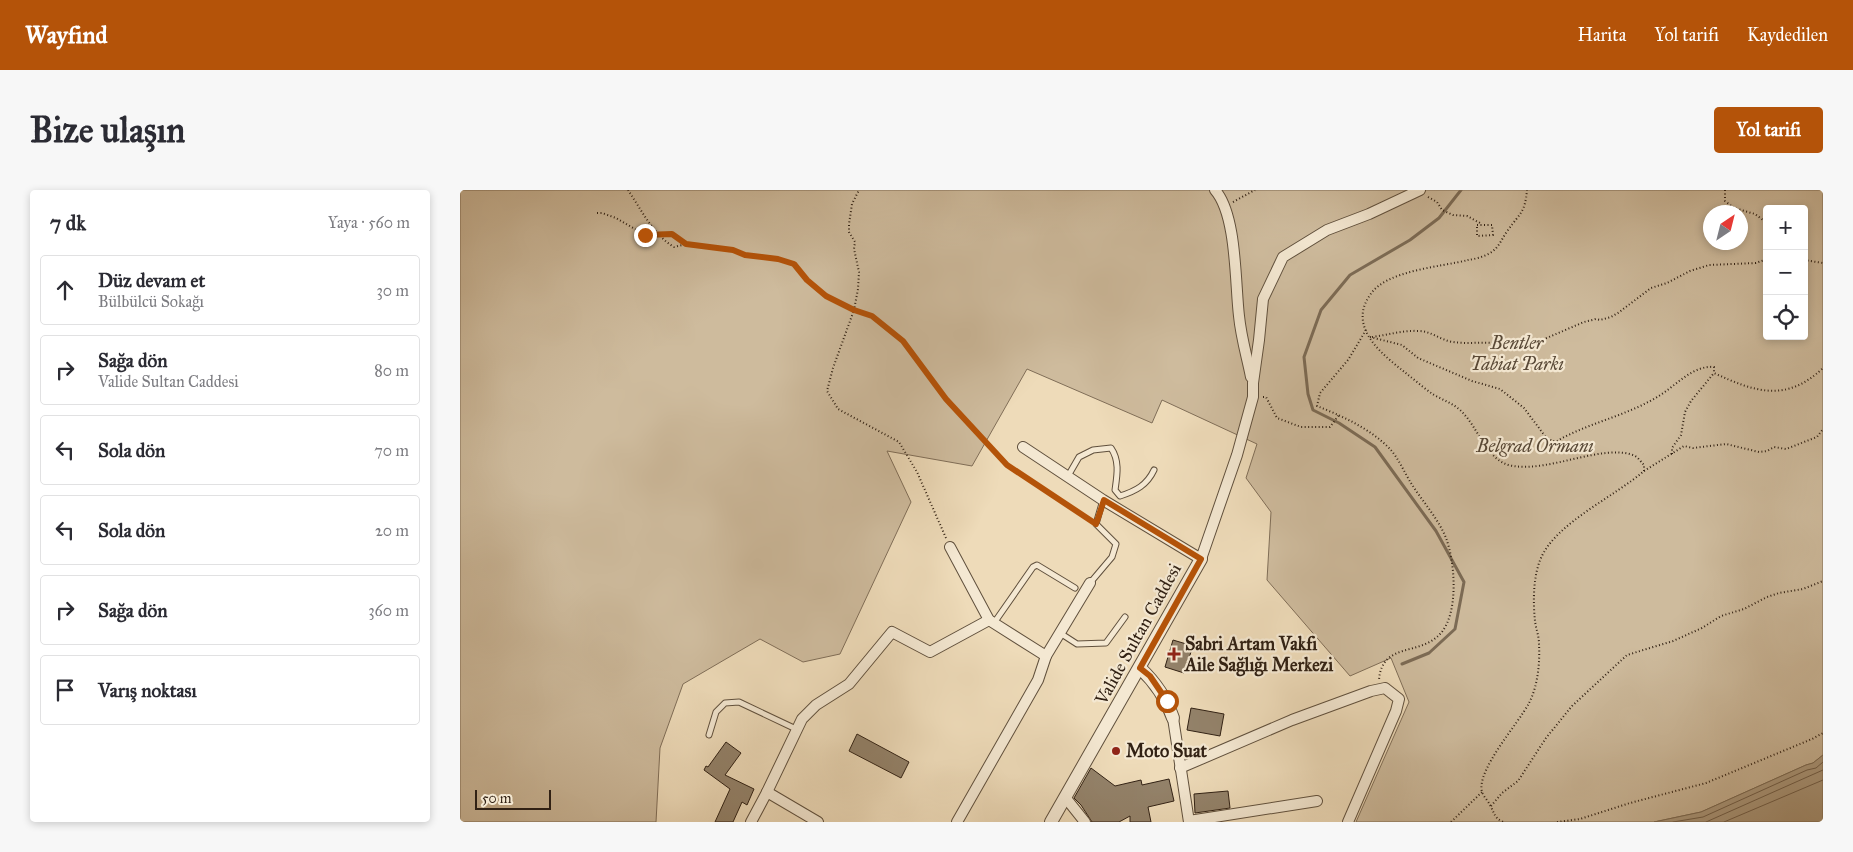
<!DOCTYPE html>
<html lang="tr">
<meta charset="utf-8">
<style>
body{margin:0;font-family:"IM FELL Great Primer",serif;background:#f7f7f7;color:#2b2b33}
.controls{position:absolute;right:15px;top:15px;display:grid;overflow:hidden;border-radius:5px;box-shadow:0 2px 8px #0003}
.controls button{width:45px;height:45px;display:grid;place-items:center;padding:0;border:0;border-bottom:1px solid #e1e1e2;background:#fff;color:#2b2b33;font:25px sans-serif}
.compass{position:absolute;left:1243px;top:15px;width:45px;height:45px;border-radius:50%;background:#fff;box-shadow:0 2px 8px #0003;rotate:35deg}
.scale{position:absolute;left:15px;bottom:12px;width:76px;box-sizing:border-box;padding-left:5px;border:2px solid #312114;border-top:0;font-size:14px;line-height:18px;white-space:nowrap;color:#312114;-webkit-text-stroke:4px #f4e8d2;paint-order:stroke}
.stop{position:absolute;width:15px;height:15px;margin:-11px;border:4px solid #b45309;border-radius:50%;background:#fff}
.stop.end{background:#b45309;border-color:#fff;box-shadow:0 1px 5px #0008}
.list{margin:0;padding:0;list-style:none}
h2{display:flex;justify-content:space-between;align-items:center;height:65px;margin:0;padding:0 20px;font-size:21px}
h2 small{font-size:16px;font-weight:400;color:#7c7c81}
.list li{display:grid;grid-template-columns:32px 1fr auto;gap:15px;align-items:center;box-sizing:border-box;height:70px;margin:0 10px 10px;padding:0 10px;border:1px solid #e1e1e2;border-radius:5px}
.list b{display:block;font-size:19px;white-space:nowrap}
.list p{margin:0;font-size:16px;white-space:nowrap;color:#7c7c81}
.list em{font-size:16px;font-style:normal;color:#7c7c81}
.icon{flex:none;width:28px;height:28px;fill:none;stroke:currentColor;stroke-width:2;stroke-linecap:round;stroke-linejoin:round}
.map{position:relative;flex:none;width:1363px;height:632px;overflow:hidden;border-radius:5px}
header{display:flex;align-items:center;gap:30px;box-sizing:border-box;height:70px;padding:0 25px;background:#b45309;color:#fff}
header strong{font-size:24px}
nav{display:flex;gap:28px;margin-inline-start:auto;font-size:18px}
.intro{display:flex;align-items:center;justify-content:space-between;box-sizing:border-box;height:120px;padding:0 30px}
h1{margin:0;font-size:35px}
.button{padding:12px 22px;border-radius:5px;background:#b45309;color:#fff;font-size:18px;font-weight:700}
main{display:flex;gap:30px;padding:0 30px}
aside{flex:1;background:#fff;border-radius:5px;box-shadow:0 2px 8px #0003}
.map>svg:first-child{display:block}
.green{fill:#cebb9d;stroke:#806e58;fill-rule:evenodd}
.water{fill:#ae9c81;stroke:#7c6b55}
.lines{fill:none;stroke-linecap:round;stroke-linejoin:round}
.shore{stroke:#705e4a;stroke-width:1}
.stream{stroke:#7c6b55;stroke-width:3}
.building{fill:#93826a;stroke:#312114}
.service-casing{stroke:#60503d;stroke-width:7}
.minor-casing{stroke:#60503d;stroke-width:12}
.tertiary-casing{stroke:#60503d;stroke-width:14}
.path{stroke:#312114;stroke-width:2;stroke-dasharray:1 2.5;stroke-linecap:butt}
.service{stroke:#f4e8d2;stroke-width:5}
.minor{stroke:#f4e8d2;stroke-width:10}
.tertiary{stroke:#f4e8d2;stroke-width:12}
.route{stroke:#b45309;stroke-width:6}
.poi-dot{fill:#8f2418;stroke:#f4e8d2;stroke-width:2}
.labels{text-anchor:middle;stroke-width:4.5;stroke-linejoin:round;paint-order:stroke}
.park-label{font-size:18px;font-style:italic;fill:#584836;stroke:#f4e8d2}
.street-label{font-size:18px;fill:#312114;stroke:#f4e8d2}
.poi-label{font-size:18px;font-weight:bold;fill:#312114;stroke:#f4e8d2;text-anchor:start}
</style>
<header>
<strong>Wayfind</strong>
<nav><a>Harita</a><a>Yol tarifi</a><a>Kaydedilen</a></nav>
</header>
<div class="intro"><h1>Bize ulaşın</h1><a class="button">Yol tarifi</a></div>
<main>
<aside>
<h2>7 dk<small>Yaya · 560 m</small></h2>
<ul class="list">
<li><svg class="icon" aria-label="ahead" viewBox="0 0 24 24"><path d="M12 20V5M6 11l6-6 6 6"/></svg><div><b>Düz devam et</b><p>Bülbülcü Sokağı</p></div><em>30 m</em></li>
<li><svg class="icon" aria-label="right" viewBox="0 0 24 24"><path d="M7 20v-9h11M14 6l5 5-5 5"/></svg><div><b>Sağa dön</b><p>Valide Sultan Caddesi</p></div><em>80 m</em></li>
<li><svg class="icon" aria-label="left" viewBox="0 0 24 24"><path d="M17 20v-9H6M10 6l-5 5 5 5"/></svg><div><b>Sola dön</b></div><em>70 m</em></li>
<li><svg class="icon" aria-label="left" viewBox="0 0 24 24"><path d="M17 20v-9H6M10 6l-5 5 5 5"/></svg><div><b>Sola dön</b></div><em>20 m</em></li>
<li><svg class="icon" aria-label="right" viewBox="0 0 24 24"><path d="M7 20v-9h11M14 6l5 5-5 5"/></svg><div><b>Sağa dön</b></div><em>360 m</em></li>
<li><svg class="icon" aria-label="arrive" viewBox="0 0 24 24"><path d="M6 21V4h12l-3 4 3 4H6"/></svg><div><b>Varış noktası</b></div></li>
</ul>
</aside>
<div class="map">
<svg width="1363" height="632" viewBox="0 0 1363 632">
<rect width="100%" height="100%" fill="#eedbb9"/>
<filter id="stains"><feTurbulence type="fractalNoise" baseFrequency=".004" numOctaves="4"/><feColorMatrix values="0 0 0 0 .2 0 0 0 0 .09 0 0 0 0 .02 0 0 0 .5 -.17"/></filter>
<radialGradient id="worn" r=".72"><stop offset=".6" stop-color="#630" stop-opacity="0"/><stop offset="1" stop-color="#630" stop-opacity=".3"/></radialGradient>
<!-- green -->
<path class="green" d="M0,0H1363V565L1353,573L1346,575L1241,622L1194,632H896L949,512L931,468L890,486L807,390L811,322L786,288L797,254L702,210L692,233L567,179L512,276L427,261L451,312L380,464L343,472L300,449L223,494L200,558L196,632H0ZM1307,19H1344V146H1307ZM1250,22H1280V52H1250Z"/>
<!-- water -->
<polygon class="water" points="1363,565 1363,632 1194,632 1241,622 1346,575 1353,573"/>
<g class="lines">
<!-- shore -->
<g class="shore">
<polyline points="1213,632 1243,627 1347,580 1356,578 1363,572"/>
<polyline points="1246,632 1363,580"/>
<polyline points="1264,632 1363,590"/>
</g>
<!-- stream -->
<polyline class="stream" points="942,474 969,463 995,439 1004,392 976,341 915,257 879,233 853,220 848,204 844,167 861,120 890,85 950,50 979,28 1001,0"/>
</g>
<!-- building -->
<g class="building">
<polygon points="713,450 733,456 724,483 705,477"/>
<polygon points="731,518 764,524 760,546 727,540"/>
<polygon points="397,544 449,572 441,588 389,561"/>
<polygon points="266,552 281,563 265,585 294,599 287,615 282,612 273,632 255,632 270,599 244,580 246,576 248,577"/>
<polygon points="631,578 655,596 681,590 682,595 709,589 714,611 688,617 691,632 670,632 670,626 659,632 632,632 621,615 614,608"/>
<polygon points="768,601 770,618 735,623 734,604"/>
</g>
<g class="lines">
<defs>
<g id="service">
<path d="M608,286L619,267L633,260L651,258C660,271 657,286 655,300L660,306C676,301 687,295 694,280"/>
<polyline points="630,393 652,367 656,354 636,334 643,310"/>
<polyline points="534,433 573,377 577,375 615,398"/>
<polyline points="600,443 617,454 646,453 665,427"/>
<polyline points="249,545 256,522 265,513 279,512 336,539"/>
</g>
<g id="minor">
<path d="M755,0C777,25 775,93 779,126C781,147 787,167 791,187"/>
<polyline points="563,257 643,310 741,369 777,265 793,207 793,193 799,150 803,109 823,67 867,40 909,24 960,0"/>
<polyline points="490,357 529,430 586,466"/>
<polyline points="713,528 729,632"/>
<polyline points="720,578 832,530 911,501 925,498 939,509 936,521 888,632"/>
<polyline points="307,602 358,632"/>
<polyline points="605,607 625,632"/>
<polyline points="729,631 857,611"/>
<polyline points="291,632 307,602 342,529 356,515 389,494 432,442 470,462 529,430"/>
<polyline points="497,632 578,490 586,466 630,393"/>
</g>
<g id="tertiary">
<path d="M680,478C695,492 706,508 713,528"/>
<polyline points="591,632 741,369"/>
</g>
</defs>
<!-- service casing -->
<use href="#service" class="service-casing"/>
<!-- minor casing -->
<use href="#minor" class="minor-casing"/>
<!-- tertiary casing -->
<use href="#tertiary" class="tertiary-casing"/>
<!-- path -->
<g class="path">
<path d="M168,0C181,19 193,45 214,57L226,54"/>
<polyline points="1265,0 1265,11 1274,18 1295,24 1307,33"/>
<polyline points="968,7 977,12 982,20 993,25 1007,26 1020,33 1021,35"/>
<polyline points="773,12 795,0"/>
<polyline points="137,23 142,23 156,28 185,45 212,45 226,54 273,60 285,65 318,69 334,74 347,90 366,106 394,120 398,99 399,82 394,59 395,52 389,42 389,34 392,14 399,0"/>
<polygon points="1017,35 1032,35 1033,45 1017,46"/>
<polyline points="1344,70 1363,73"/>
<path d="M906,140L888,170L860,203L857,216C882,226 909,238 929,258C938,267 944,282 951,293C962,311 978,328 986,348C995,372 999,422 981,443C960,467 922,451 919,490"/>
<path d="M910,147L942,155L958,168L1012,191L1040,199L1064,218L1085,246L1092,251H1097C1128,233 1166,226 1197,207C1215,197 1232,175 1254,177V183C1295,202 1326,213 1363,178"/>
<path d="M912,147C928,145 943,140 959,141C971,141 980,150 993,152C1005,154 1019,152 1032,153L1037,151L1062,156L1075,153L1124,132L1136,129L1140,130L1151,127L1158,123L1191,98L1207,93L1230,81L1249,75L1296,73L1307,69"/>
<polyline points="803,207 806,207 817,228 841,237 870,237 879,225"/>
<polyline points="1212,264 1212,258 1221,245 1225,222 1231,211 1254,183"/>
<polyline points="1184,281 1224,256 1233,258 1266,254 1299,262 1307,261 1314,257 1326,259 1357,247 1363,239"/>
<polyline points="486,348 457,282 439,252 378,219 367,201 373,178 394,120 412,126 443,151 486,209 540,269 630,330"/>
<polyline points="1031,616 1042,603 1058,591 1086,548 1112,516 1167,465 1213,451 1242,438 1261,426 1284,419 1307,407 1319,403 1343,399 1363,391"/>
<polyline points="991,632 1022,602"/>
<path d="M1043,632C1034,628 1034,622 1030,615C1028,611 1024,607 1022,602C1016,580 1059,533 1069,513C1078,496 1080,472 1079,454C1079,446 1076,439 1075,431C1073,412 1073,386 1081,368C1096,333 1154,307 1184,281V275C1181,272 1178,267 1173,265C1142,254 1090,282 1053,276C1026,272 1019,237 1000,220C992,213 983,210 974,205C965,199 956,191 947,184C923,165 887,138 910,105C926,80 981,77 1008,70C1015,69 1023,67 1030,63C1039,58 1042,48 1048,40C1060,23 1065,23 1067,0"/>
<polyline points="1097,632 1120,629 1170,613 1246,593 1352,549 1363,543"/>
</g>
<!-- service -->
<use href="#service" class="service"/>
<!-- minor -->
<use href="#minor" class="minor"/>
<!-- tertiary -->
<use href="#tertiary" class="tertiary"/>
</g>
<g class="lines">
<!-- route -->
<polyline class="route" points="185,45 212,44 226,54 273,60 285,65 318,69 334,74 347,90 366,106 394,120 412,126 443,151 486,209 547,275 636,334 644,310 741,369 680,478 690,486 707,511"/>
</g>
<!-- markers -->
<g class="poi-dot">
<path d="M711.5 456.5h5v5h5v5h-5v5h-5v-5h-5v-5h5z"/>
<circle cx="656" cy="561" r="5"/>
</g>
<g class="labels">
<!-- park labels -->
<g class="park-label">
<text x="1057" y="159">Bentler<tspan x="1057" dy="21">Tabiat Parkı</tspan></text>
<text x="1075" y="262">Belgrad Ormanı</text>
</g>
<!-- street labels -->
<g class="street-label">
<text transform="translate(678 444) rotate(-61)" y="6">Valide Sultan Caddesi</text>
</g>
<!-- poi labels -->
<g class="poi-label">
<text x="725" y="460">Sabri Artam Vakfı<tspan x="725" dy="21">Aile Sağlığı Merkezi</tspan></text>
<text x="666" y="567">Moto Suat</text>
</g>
</g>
<rect width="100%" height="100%" filter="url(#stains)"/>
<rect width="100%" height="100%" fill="url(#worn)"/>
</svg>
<div class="controls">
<button>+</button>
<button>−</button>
<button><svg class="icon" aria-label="locate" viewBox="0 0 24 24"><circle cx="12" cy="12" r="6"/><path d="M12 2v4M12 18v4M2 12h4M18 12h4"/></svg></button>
</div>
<svg class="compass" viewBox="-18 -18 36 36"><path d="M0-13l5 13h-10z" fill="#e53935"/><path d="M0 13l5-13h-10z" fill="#7c7c81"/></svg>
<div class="scale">50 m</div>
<div class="stop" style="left:707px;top:511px"></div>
<div class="stop end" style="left:185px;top:45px"></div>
</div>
</main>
